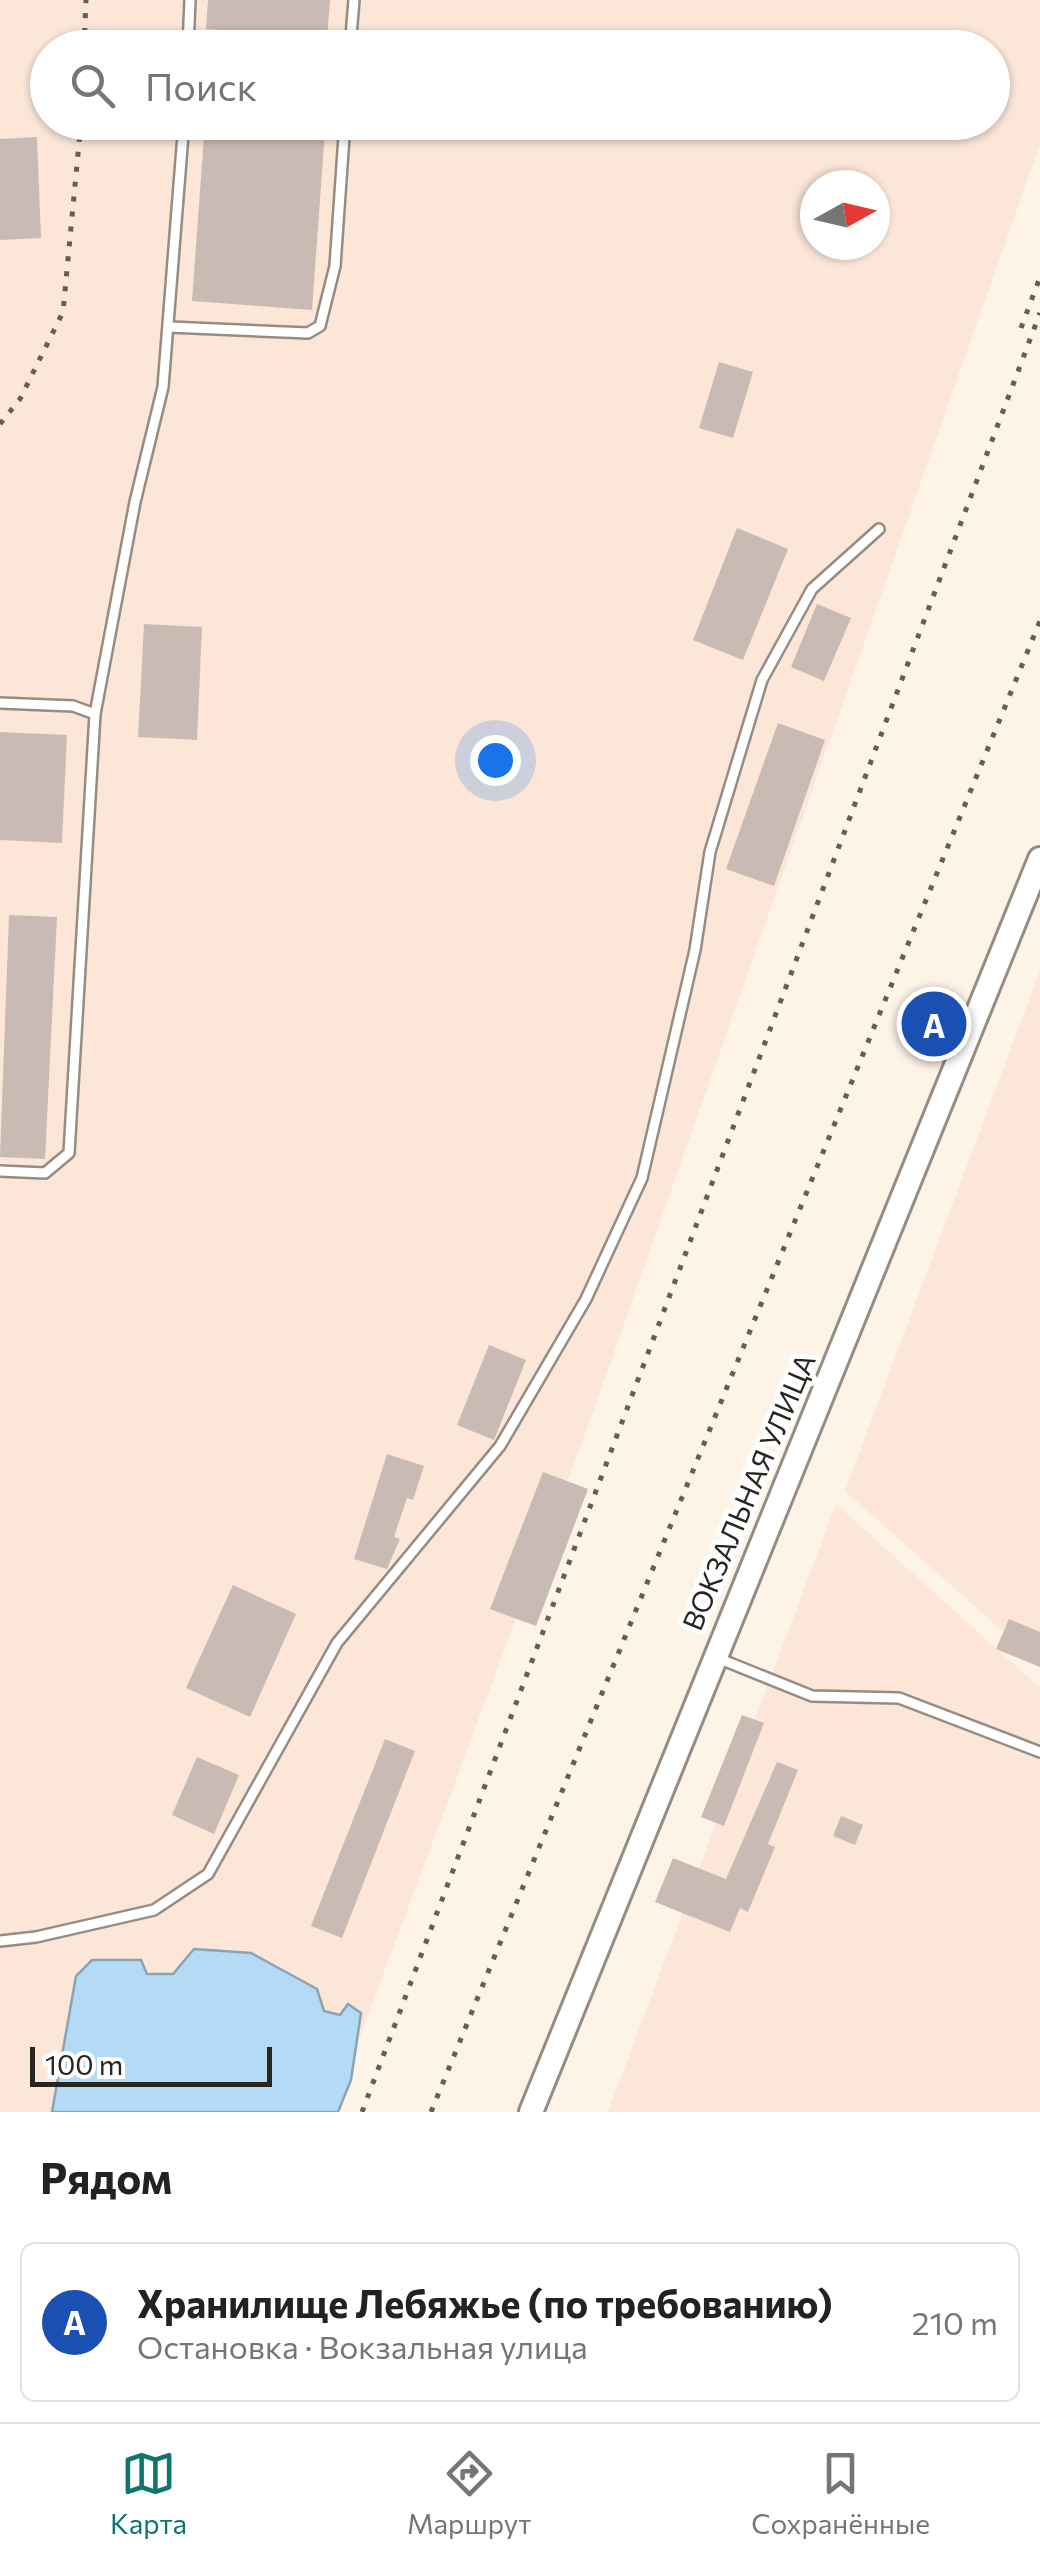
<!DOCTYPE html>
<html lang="ru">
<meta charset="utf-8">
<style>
body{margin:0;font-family:Commissioner,sans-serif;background:#f2f2f2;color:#222}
.compass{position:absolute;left:800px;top:170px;width:90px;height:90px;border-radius:50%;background:#fff;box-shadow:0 2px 8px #0004;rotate:82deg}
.scale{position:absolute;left:30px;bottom:25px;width:242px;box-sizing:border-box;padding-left:10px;border:5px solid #282420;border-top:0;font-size:28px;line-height:35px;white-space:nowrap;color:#282420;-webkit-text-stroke:8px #fff;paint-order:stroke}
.you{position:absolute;left:495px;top:760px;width:35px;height:35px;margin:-25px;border:8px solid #fff;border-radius:50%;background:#1a73e8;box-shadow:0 0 0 15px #1a73e833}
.badge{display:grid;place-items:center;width:65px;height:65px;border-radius:50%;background:#0f766e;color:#fff;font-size:32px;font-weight:700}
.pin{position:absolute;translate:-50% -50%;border:5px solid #fff;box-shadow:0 2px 10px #0006}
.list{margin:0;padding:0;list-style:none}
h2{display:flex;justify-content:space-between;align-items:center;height:130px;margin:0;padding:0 40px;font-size:42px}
h2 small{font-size:32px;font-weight:400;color:#767676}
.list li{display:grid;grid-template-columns:65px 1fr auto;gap:30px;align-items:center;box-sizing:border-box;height:160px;margin:0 20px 20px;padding:0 20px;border:2px solid #e0e0e0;border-radius:15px}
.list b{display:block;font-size:38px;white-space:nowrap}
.list p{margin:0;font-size:32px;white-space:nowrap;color:#767676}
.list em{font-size:32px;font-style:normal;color:#767676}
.icon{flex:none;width:55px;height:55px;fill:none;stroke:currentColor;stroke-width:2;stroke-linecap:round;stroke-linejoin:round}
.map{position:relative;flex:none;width:1040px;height:2112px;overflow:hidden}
.search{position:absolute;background:#fff;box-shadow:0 2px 8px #0004;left:30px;right:30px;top:30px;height:110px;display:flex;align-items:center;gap:25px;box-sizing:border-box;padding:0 35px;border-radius:55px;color:#767676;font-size:38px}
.sheet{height:310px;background:#fff}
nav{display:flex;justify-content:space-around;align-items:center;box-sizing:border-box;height:140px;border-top:2px solid #e0e0e0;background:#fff;font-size:28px;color:#767676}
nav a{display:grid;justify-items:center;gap:5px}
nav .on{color:#0f766e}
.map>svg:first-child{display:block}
.industrial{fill:#fbe6d8;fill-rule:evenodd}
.water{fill:#b4daf5;stroke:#8aa3b5;stroke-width:2.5}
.building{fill:#c9bbb3}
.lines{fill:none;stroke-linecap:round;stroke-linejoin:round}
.lane-casing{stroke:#968d82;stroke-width:14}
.secondary-casing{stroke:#968d82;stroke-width:28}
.lane{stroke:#fff;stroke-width:9}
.secondary{stroke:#fff;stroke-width:22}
.rail{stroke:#645e58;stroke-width:5;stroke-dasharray:5 10;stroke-linecap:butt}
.labels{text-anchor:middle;stroke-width:10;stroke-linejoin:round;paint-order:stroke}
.street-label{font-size:28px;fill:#282420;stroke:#fff}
</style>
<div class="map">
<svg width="1040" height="2112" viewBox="0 0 1040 2112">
<rect width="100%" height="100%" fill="#fdf3e7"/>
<!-- industrial -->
<g class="industrial">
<path d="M0,0H1040V144L594,1409L332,2112H0ZM48,48H992V122H48ZM815,185H875V245H815Z"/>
<polygon points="1040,971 1040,1664 845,1491"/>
<polygon points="836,1504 1040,1688 1040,2112 608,2112"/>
</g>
<!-- water -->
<polygon class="water" points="194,1949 251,1953 317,1989 324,2011 340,2015 348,2004 361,2013 351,2080 338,2112 52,2112 76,1976 92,1960 141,1960 147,1974 173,1974"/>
<!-- building -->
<g class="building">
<polygon points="208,0 330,0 327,38 206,29"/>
<polygon points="205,122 325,131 312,310 192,301"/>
<polygon points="37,137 41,238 0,240 0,139"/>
<polygon points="719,362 753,372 733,438 699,428"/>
<polygon points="737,528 788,549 743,660 693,640"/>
<polygon points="817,604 851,618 824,681 791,667"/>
<polygon points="144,624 202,627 197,740 138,737"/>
<polygon points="778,723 825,740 774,886 726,869"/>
<polygon points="0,732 67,735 62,843 0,840"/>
<polygon points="9,915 57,917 45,1159 0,1157"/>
<polygon points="489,1345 526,1360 494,1440 457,1425"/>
<polygon points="387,1454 424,1466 413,1500 407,1498 394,1537 400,1539 387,1569 354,1559"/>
<polygon points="543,1472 588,1489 536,1626 490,1609"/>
<polygon points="233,1585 296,1614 250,1717 186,1688"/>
<polygon points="1009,1619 1040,1632 1040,1667 996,1649"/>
<polygon points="742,1715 764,1723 724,1826 701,1817"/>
<polygon points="385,1739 415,1751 342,1938 311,1926"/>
<polygon points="197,1757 239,1775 214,1834 172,1815"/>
<polygon points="777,1762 798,1770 768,1844 775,1847 748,1912 740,1908 730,1932 655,1902 673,1858 726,1879"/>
<polygon points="841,1816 863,1825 855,1845 833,1836"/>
</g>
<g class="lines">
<defs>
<g id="lane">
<polyline points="188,48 190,0"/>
<polyline points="350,48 354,0"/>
<polyline points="169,327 308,333 320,326 335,266 345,122"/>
<polyline points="0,703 73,706 95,714 69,1153 45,1173 0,1171"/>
<polyline points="95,714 135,502 163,387 184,122"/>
<polyline points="715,1657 812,1696 899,1698 1040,1752"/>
<polyline points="0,1941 36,1937 154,1910 208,1874 337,1643 500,1446 586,1299 642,1178 695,950 710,852 762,680 812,589 879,529"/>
</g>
<path id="secondary" d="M531,2112C700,1694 871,1277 1040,859"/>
</defs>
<!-- lane casing -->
<use href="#lane" class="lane-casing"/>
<!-- secondary casing -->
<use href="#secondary" class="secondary-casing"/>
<!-- lane -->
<use href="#lane" class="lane"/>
<!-- secondary -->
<use href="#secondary" class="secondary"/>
<!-- rail -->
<g class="rail">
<polyline points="84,48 86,0"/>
<polyline points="1021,328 1040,277"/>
<polyline points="0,424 20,399 63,312 81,122"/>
<polyline points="362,2112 1040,313"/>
<polyline points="431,2112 1040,621"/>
</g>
</g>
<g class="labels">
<!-- street labels -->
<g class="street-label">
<text transform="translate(749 1492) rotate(-67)" y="10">ВОКЗАЛЬНАЯ УЛИЦА</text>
</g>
</g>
</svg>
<svg class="compass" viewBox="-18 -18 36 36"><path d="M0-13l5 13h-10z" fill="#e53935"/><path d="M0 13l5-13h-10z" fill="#767676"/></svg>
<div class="scale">100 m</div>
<div class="you"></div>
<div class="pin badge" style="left:934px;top:1024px;background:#1a4fb4">A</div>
<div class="search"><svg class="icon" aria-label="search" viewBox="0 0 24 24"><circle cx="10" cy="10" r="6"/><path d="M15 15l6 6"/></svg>Поиск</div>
</div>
<section class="sheet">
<h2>Рядом<small></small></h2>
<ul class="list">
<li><span class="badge" style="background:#1a4fb4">A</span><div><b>Хранилище Лебяжье (по требованию)</b><p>Остановка · Вокзальная улица</p></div><em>210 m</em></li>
</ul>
</section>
<nav>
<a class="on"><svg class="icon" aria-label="map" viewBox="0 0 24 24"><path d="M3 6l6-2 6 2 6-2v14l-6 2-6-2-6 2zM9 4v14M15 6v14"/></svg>Карта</a>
<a><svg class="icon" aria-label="directions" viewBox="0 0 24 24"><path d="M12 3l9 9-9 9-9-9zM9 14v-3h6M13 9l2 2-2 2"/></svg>Маршрут</a>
<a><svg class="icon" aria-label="saved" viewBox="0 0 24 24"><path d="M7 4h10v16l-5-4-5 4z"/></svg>Сохранённые</a>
</nav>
